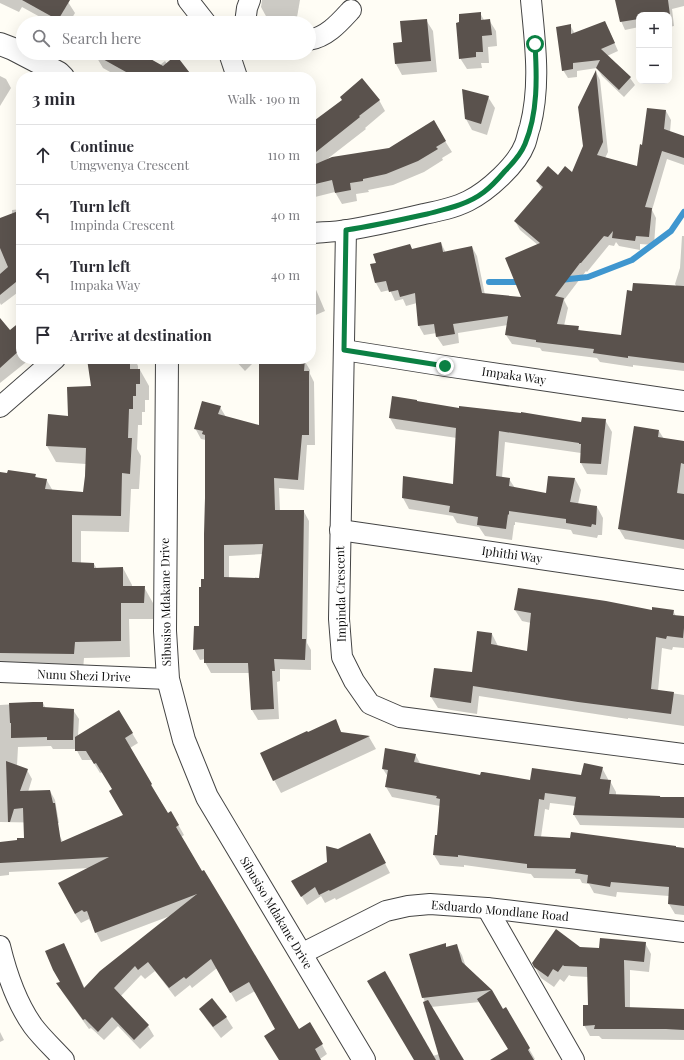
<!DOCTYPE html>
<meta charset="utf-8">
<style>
body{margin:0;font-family:"Playfair Display",serif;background:#f7f7f7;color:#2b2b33}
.controls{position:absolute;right:12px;top:12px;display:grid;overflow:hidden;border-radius:8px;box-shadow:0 4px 16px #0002}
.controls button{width:36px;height:36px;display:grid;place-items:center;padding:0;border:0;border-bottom:1px solid #e1e1e2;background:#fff;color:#2b2b33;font:20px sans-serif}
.stop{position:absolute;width:12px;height:12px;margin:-9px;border:3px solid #0b8043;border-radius:50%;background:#fff}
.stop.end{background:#0b8043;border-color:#fff;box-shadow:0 1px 4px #0008}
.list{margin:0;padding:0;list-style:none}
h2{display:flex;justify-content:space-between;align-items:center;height:52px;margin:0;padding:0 16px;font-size:17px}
h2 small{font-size:13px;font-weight:400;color:#7c7c81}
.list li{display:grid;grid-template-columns:26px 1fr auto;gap:12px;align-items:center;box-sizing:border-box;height:60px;padding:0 16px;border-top:1px solid #e1e1e2}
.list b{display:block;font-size:15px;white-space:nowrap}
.list p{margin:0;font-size:13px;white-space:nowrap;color:#7c7c81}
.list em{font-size:13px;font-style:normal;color:#7c7c81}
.icon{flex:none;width:22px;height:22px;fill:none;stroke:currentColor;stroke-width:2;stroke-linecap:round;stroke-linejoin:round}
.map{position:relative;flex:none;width:684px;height:1060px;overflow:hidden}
.search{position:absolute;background:#fff;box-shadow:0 4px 16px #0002;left:16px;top:16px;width:300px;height:44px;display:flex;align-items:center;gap:10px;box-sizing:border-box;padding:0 14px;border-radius:22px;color:#7c7c81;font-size:15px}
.panel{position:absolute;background:#fff;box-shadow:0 4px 16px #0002;left:16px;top:72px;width:300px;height:292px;border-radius:16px}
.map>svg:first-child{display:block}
.shadow{fill:#0003;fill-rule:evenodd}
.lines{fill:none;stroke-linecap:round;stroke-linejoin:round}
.stream{stroke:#3f96cf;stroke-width:6}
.building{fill:#5a524d;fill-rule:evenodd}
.minor-casing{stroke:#444;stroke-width:22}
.tertiary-casing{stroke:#444;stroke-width:24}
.minor{stroke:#fff;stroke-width:20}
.tertiary{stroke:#fff;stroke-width:22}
.route{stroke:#0b8043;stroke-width:5}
.labels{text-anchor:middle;stroke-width:4;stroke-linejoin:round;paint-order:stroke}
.street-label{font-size:12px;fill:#111;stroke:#fff}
</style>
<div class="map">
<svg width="684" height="1060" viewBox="0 0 684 1060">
<rect width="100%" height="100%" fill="#fffdf5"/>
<!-- shadow -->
<g class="shadow">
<polygon points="0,0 65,0 68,2 75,13 69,23 51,23 22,7 19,12 0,3"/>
<polygon points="262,0 300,0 296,23 267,18 261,7"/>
<polygon points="616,0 684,0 684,6 672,9 674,26 669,27 669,15 639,15 639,27 625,30 621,21"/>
<polygon points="480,13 484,20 489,20 496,31 497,46 488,47 489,63 481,63 482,68 467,69 460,58 461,23"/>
<polygon points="426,20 433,31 437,72 402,75 396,64 394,44 404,43"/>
<polygon points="570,25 575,34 609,30 618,51 607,56 630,78 635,85 624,97 602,76 597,68 577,71 577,77 568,78 563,70"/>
<polygon points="94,53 144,53 143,55 160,65 165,61 167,64 191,77 119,77 103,68"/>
<polygon points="596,72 600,80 608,152 605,158 638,168 643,146 666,111 671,120 670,132 684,137 684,165 667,159 652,210 656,218 654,245 640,244 640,250 619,246 616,242 614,246 609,245 587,272 586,271 564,300 568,308 564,326 578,327 580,331 622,336 633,292 677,287 675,284 680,268 682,236 684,236 684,371 633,365 633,367 600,362 597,358 542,351 540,348 512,344 506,335 508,325 458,333 459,343 443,346 437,337 437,333 424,335 419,326 417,303 406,306 403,299 395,301 390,290 381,292 376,283 371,265 377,263 410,245 412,250 441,243 446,253 472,247 477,256 485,295 523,298 538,245 520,230 515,221 542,190 537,181 572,174 584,146"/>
<polygon points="0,76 6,79 11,88 0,106"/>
<polygon points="488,97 495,108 487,135 472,130 466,119"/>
<polygon points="379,100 385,111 365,128 366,129 326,160 390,149 433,122 452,152 442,158 443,160 424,172 393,185 368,190 369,192 356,194 357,201 342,204 335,192 311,198 311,124"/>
<polygon points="21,209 21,290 1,305 0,303 0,219 12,214 12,210"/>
<polygon points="311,276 314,285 325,311 311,317"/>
<polygon points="21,322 21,359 30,359 0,383 0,333 10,332"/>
<polygon points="31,359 44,359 35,365"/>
<polygon points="88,359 135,359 138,366 138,370 140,370 149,386 149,400 145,400 145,412 142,412 142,425 138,425 137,449 141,456 139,489 131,489 129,532 81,531 81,564 94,564 97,569 123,568 132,585 132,587 144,587 153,603 153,619 129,619 130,657 84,658 83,670 0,669 0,473 35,475 37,478 46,479 53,491 84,493 86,464 56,462 47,446 69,417 93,387"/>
<polygon points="234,359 257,359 245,371"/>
<path d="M304,360L310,370V374L314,382L315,445H307L304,490L279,488L280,511L303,510L309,521L307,643L311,650V670L280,669V681L277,682L279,719L258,720L252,710L250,673H211L205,662V659L200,660L194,649L200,627L202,588L206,580V440L201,439L195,428L220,407L226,417L260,426ZM263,554L260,579L229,578V556Z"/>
<polygon points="460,409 582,423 605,420 612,432 607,475 587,474 581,463 581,453 505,442 502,478 509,479 515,488 547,494 575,479 581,490 578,504 597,507 603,518 602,535 598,535 597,538 573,534 571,530 515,522 515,525 514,525 512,540 485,536 479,527 457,523 453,516 409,509 403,498 454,485 457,438 396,429 390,418"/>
<polygon points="659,431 664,439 684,442 684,549 625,539 619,529"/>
<polygon points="515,610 673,611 676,616 684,617 684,648 673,647 672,650 662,648 658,691 684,695 684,726 628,718 628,719 479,696 477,714 438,708 431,697 473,673 492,634 498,646 528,652 531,623 522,621"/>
<polygon points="33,703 43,703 46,709 73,710 79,719 78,736 132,733 138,743 130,748 168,814 171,812 184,835 181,837 299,1030 310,1023 327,1054 320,1059 320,1060 280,1060 277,1029 255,991 236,1002 217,968 192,988 190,985 175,997 155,971 145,979 141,975 120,997 148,1026 154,1036 140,1049 118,1026 104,1040 91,1028 89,1029 63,993 58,984 61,982 64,944 69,954 85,989 170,916 101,942 96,932 91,921 90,921 89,919 81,923 75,914 90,868 9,872 9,875 0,876 0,843 59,835 63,842 124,815 113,790 103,772 100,773 92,760 82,760 76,749 53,749 51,746 18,747 17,766 27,770 32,779 28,792 50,791 55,800 59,823 0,822 0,705"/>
<polygon points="335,721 342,733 369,737 376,749 281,793 274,780"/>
<polygon points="415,754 421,765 481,776 531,781 581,776 602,768 608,779 608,781 610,781 616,792 616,795 660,796 661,798 684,798 684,828 580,825 574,815 576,806 550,803 549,810 545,809 541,837 571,839 572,833 684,848 684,915 675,914 669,904 669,896 617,892 616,897 594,893 589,884 582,883 580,879 534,878 531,874 464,865 464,867 440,865 434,855 438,836 440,806 392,797 386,787 388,777 383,769"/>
<polygon points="375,844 390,873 336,900 335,898 325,903 321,896 307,905 292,881 328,863 339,850"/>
<polygon points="645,943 651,954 649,972 630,970 630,1009 684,1010 684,1040 602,1039 599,1036 590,1036 584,1025 589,1006 588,977 571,976 569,975 564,982 560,979 554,987 541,978 533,963 580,948 600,949"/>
<polygon points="445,944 447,948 456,945 462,955 466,967 491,990 503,1010 505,1008 535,1059 534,1060 504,1060 509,1049 480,1002 431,1007 462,1060 415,1060 433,1056 439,1054 425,1002 423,997"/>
<polygon points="200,1009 226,1017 233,1028 221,1038 207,1020"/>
<polygon points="0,1032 4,1040 0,1042"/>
</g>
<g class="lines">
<!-- stream -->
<g class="stream">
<polyline points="560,280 588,277 632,260 671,231 684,212"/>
<polyline points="489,282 521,282"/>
</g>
</g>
<!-- building -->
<g class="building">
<polygon points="22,0 70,0 58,20"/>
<polygon points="615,0 668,0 670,15 639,15 639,19 620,22"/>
<polygon points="481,12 481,20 490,19 492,35 482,36 483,52 476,52 476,57 459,59 456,23 459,22 459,14"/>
<polygon points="427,19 431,61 395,64 393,43 402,42 400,21"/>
<polygon points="605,21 615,43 601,49 631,77 619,90 596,68 600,60 573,63 573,69 562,71 556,27 571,24 571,34"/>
<polygon points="92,53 140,53 163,66 176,55 193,77 135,77"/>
<polygon points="596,70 603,142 597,155 637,166 640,144 642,145 647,108 666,110 664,129 684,136 684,158 662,151 645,207 652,208 649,237 636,236 635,241 612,238 613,231 608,237 604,236 581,263 580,263 555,296 564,298 557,324 579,326 578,330 621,335 627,290 632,291 633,283 684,286 684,363 628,356 628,358 593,353 594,349 536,342 536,340 505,335 508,316 453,324 455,334 436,337 434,324 418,326 415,293 400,297 398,290 389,292 386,281 375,283 370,264 376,263 373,254 410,244 412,249 441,242 443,252 472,246 482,293 521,297 505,258 540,243 514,221 543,187 536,181 548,166 558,175 565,166 572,172 583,146 578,107"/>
<polygon points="362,78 380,100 359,116 360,117 311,156 311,123 342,100 340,97"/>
<polygon points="462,89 489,96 481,124 465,119"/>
<polygon points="434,120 446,141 436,147 438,149 418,161 386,174 363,179 363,181 350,183 351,190 335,193 332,180 311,185 311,166 332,157 389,148"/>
<polygon points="21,210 21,292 16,282 0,295 0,274 8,267 0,248 0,218"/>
<polygon points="0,318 10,330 21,321 21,349 0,368"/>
<polygon points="87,359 130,359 130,369 140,369 140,384 136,384 136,396 133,396 133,409 129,409 128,438 132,438 130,474 122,473 121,516 72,515 72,562 94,563 94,568 123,567 123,586 145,586 144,603 121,603 121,641 75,642 74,654 0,653 0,472 7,473 8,470 36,474 35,477 47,479 45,489 83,492 85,476 86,448 46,446 48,414 68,416 67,387 91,386"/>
<path d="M259,359H305L304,371H309V435H302L298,480L274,478L275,510H304L302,639H306L305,660L274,659L275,671H272L274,709L251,710L248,663H204V649L193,650L194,626H199V587H201V579H204V534L205,498V435L202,434L203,431L194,429L202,401L221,406L218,414L259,425ZM263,544L259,578L224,577V545Z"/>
<polygon points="392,396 417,400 417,401 459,408 459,406 521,413 521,412 581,422 582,417 606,419 601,464 580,463 581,444 579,444 579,443 499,431 496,476 510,478 509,486 546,493 548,476 575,478 570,502 597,506 596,525 592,524 591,527 566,523 566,519 509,511 509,515 508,514 506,529 477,525 478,517 449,512 450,506 402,498 403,476 453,484 456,428 389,418"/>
<polygon points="634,426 659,430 658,437 684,441 684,464 681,463 677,493 684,494 684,540 618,529"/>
<polygon points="518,588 606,601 652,610 652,607 674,610 673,615 684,616 684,628 683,638 667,636 666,639 656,637 651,689 674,692 671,714 578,702 473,686 471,703 430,697 434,668 472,672 477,631 492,633 491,644 527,651 531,613 514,610"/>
<polygon points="33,702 43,702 43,707 74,709 73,740 47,740 47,737 11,738 11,723 10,723 9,703"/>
<polygon points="119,710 133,733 125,738 152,784 151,785 168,813 171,811 179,825 176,827 185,842 202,871 204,870 230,913 299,1029 310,1022 323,1044 315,1049 321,1060 279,1060 264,1036 275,1029 249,982 230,993 211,959 186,979 184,977 169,988 148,962 138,970 135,966 114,988 149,1025 134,1040 112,1017 98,1032 85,1019 83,1020 56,983 60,982 53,970 45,951 64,943 84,988 100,971 197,894 95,933 87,911 84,912 82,910 75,914 58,883 109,857 0,863 0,842 17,840 17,838 24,838 23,808 14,809 10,822 8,822 6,761 28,769 20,791 50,790 53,803 55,803 61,842 123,815 109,791 112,789 96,763 94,764 86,751 75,751 75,737"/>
<polygon points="336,719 341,732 370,736 273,781 260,753 307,731 308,732"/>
<polygon points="385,748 416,754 414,762 480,775 481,772 483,772 530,780 532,768 581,775 584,763 603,767 600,779 611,780 609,794 660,796 660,797 684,797 684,818 573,815 576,797 545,793 544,800 539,799 534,836 570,838 571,832 676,846 676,847 684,848 684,906 668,904 669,887 611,882 610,887 587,883 588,875 575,873 576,869 527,868 527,864 458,855 458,857 433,855 435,835 437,835 440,799 436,798 437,796 385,787 388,770 382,769"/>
<polygon points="370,833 386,863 330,891 329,890 319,895 315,887 301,897 291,881 327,862 326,846 338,849"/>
<polygon points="556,929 580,947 599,948 600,938 646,942 644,962 624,960 625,1007 684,1009 684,1030 666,1029 594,1029 595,1025 583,1026 583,1005 588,1005 587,967 564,966 563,965 558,972 553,969 548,977 534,967 532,963"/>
<polygon points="446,943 446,947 457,944 462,962 492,990 503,1009 506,1007 530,1048 528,1050 534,1060 490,1060 508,1049 477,999 491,990 422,998 409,954"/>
<polygon points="385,971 436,1060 414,1060 367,981"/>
<polygon points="212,998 227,1017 213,1027 199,1009"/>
<polygon points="428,1000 464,1060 440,1060 423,1002"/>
</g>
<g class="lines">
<defs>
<g id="minor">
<polyline points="188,0 206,23"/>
<polyline points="245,23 247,8 250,0"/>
<path d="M309,40C327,37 339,23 351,10"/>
<polyline points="229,53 237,77"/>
<polyline points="346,230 339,619 342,657 354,681 370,704 400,717 684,754"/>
<path d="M311,233C323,232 335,232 347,230C373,226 399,220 424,214C439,211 454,208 468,201C488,191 517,165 525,144C527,139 528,132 530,127C541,84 535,43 531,0"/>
<polyline points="344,350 445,366 684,401"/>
<polyline points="0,407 55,359"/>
<polyline points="340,530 684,580"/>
<polyline points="0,672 168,679"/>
<polyline points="487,908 574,1060"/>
<path d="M0,946C7,975 16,1002 33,1026C42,1038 54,1049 64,1060"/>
<polyline points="301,954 386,911 408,906 430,904 487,908 513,911 684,932"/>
</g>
<g id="tertiary">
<polyline points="0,44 13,49 59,73 63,77"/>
<polyline points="167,359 165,631 168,679 184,740 207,797 364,1060"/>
</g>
</defs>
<!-- minor casing -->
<use href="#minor" class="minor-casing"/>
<!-- tertiary casing -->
<use href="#tertiary" class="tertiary-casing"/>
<!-- minor -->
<use href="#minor" class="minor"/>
<!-- tertiary -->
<use href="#tertiary" class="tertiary"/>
</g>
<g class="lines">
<!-- route -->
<path class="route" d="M445,366L344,350L346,230C373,226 400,220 427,214C446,209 467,205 484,192C492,186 499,178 505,171C513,163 521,154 525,144C538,113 537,77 535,44"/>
</g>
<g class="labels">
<!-- street labels -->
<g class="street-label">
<text transform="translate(514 376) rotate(8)" y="4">Impaka Way</text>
<text transform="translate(512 555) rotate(8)" y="4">Iphithi Way</text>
<text transform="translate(341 594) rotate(-91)" y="4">Impinda Crescent</text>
<text transform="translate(166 602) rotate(-91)" y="4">Sibusiso Mdakane Drive</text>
<text transform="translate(84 676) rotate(2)" y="4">Nunu Shezi Drive</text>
<text transform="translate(500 911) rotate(5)" y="4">Esduardo Mondlane Road</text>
<text transform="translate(276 913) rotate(59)" y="4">Sibusiso Mdakane Drive</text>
</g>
</g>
</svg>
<div class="controls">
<button>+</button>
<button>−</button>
</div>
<div class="stop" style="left:535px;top:44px"></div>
<div class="stop end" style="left:445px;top:366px"></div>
<div class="search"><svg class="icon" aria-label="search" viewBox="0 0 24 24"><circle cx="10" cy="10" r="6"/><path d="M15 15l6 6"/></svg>Search here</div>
<section class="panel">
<h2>3 min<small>Walk · 190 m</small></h2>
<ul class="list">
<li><svg class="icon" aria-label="ahead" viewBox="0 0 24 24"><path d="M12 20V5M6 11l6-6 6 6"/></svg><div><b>Continue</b><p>Umgwenya Crescent</p></div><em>110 m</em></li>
<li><svg class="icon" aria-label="left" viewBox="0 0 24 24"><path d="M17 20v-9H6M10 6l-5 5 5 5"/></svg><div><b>Turn left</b><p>Impinda Crescent</p></div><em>40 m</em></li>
<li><svg class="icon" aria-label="left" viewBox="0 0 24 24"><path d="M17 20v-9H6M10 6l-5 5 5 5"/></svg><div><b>Turn left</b><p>Impaka Way</p></div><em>40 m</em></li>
<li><svg class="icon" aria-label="arrive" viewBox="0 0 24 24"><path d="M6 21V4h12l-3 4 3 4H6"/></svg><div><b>Arrive at destination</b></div></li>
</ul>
</section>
</div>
